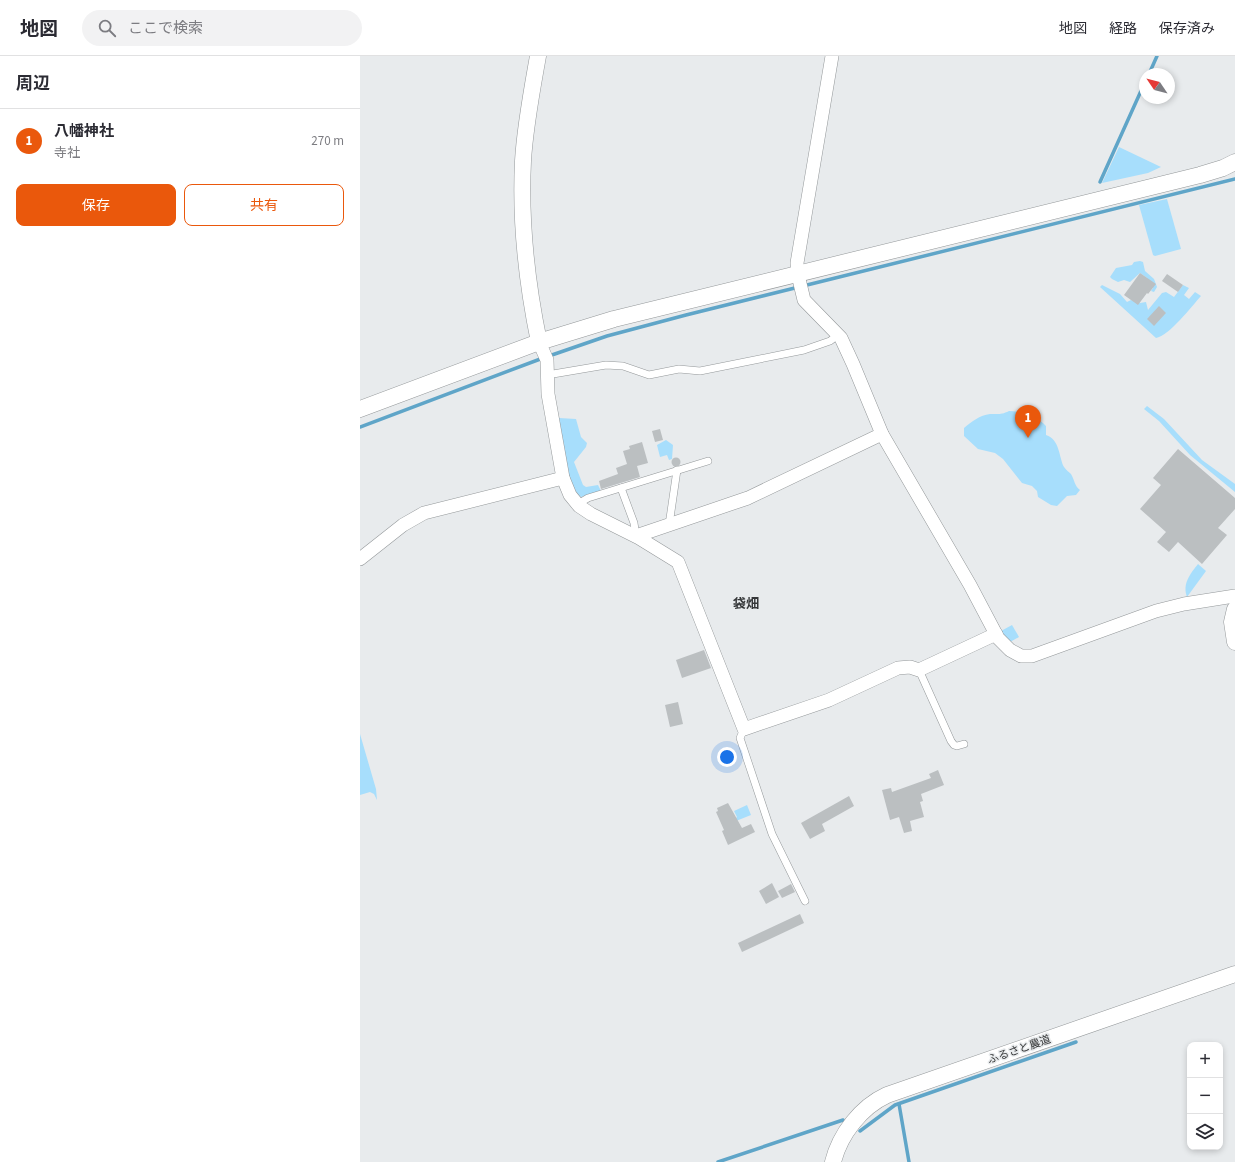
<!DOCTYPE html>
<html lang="ja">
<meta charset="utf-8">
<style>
body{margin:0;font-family:"Source Sans 3","Noto Sans JP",sans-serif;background:#f2f2f3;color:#2b2b33}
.controls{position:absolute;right:12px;bottom:12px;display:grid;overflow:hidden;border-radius:8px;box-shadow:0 2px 6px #0003}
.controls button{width:36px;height:36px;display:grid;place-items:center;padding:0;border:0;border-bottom:1px solid #e1e1e2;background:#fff;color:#2b2b33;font:20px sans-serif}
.compass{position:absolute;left:779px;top:12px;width:36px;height:36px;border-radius:50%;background:#fff;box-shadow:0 2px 6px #0003;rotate:305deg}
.you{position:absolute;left:367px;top:701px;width:14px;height:14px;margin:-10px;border:3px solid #fff;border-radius:50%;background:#1a73e8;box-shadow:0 0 0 6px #1a73e833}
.badge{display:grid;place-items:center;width:26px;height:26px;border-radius:50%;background:#ea580c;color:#fff;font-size:13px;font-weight:700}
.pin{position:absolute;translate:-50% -33px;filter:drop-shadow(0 1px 2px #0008)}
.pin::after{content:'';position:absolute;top:21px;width:14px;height:12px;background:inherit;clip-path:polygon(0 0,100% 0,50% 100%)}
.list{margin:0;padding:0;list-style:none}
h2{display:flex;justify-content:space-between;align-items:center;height:52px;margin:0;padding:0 16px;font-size:17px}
h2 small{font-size:13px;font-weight:400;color:#7c7c81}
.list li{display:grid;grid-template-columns:26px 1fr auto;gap:12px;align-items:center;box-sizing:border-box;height:64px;padding:0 16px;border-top:1px solid #e1e1e2}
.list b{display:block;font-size:15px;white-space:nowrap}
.list p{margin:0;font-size:13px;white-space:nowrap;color:#7c7c81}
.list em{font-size:13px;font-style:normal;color:#7c7c81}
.actions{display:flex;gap:8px;padding:12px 16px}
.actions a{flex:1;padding:9px 0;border:1px solid #ea580c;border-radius:8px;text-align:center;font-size:14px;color:#ea580c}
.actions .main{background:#ea580c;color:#fff}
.icon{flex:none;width:22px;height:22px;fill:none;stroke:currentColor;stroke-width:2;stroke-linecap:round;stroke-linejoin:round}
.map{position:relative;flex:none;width:875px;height:1106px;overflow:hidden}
header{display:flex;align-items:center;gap:24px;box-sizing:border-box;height:56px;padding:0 20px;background:#fff;border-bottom:1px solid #e1e1e2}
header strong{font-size:19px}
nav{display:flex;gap:22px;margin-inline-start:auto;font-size:14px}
.search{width:280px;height:36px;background:#f2f2f3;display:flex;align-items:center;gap:10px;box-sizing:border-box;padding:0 14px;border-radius:22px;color:#7c7c81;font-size:15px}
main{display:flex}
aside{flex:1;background:#fff}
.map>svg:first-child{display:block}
.green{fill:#a7defc}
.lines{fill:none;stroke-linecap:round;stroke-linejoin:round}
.stream{stroke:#5fa5c8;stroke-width:3.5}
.building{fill:#bbbfc1}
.service-casing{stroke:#94989a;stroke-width:8}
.minor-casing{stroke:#94989a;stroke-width:14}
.tertiary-casing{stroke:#94989a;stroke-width:17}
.service{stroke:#fff;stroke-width:7}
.minor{stroke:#fff;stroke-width:13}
.tertiary{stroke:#fff;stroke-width:16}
.labels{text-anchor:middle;stroke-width:3;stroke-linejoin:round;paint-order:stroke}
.street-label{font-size:11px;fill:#353637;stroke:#e8ebed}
.quarter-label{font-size:13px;font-weight:bold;fill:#353739;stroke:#e8ebed}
</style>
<header>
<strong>地図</strong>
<div class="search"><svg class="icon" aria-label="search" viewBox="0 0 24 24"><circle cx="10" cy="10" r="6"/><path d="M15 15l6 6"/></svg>ここで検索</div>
<nav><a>地図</a><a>経路</a><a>保存済み</a></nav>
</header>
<main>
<aside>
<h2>周辺<small></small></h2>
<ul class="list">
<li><span class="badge">1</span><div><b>八幡神社</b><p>寺社</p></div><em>270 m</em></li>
</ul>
<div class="actions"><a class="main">保存</a><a>共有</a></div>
</aside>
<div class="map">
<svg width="875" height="1106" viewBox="0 0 875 1106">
<rect width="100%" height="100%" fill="#e8ebed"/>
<!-- green -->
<g class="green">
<polygon points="759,91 801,111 788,117 742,127"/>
<polygon points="807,143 821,193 795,200 793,199 779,149"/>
<polygon points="780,205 783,206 785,215 794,223 797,231 794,236 791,235 793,232 786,225 787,222 780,217 770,226 764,224 758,226 752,223 750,221 756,212 772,209 774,206"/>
<path d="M742,229L760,238L767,246L771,244L780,247L786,246L788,254L802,237L806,236L814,241L823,229L829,232L824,239L829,243L835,236L841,240C832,250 809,280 796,282L740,231Z"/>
<polygon points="787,350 804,363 842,404 875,428 875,436 830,399 799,365 784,353"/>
<path d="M649,355C661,355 678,361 686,370V379C700,383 699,402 704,411C706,414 709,416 711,418C715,425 714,429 720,434L716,439L707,440L697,450L691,449L678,441L677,435L672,430L662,427L643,403L635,397L618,393L604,380V372C611,366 620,359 630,358C638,358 641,359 649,355Z"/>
<path d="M199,362L216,363L221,381L227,387L226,391L214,406L223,429L226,431L238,429L241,435L221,441C206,433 202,379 199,362Z"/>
<polygon points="306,384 313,389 312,403 309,404 307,399 300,401 297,389"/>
<path d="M838,508L846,515L827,541C822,528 830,518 838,508Z"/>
<polygon points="652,569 659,581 650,586 641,575"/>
<polygon points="0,678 16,733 17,744 14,738 10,736 0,739"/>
<polygon points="387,749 391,759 376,765 375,763 377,761 374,755"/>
</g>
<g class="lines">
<!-- stream -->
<g class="stream">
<polyline points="789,18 797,0"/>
<polyline points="740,126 785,26"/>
<polyline points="189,300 247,280 326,259 875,123"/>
<polyline points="0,371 183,302"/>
<polyline points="539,1048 549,1106"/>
<polyline points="500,1075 535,1049 716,986"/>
<polyline points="358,1106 483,1064"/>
</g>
</g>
<!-- building -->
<g class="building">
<polygon points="780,217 796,228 788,238 787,237 778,249 764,239"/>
<polygon points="807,218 823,229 818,236 802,225"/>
<polygon points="799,250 806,257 794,270 787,263"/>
<polygon points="300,373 303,384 295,386 292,375"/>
<polygon points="282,386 288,407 277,410 280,421 241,433 239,425 258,418 256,412 267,408 263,395 270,393 269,390"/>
<polygon points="818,393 875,442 875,453 858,472 867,479 842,508 818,486 809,496 797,486 806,476 780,453 801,429 793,422"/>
<circle cx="316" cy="406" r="4.5"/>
<polygon points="344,594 351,612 322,622 316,604"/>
<polygon points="318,646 323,668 310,671 305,649"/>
<polygon points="578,714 584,729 561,738 563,745 560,746 564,761 550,765 552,775 544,777 539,761 530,764 522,734 531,732 532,736 571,722 569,718"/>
<polygon points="489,740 494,750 462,768 465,775 450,783 441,767"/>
<polygon points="368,747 382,772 391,768 395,776 368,789 362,775 364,774 356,756 358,755 357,752"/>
<polygon points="412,827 419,841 406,848 399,835"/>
<polygon points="431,828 435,836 422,842 418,835"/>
<polygon points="440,858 444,867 382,896 378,887"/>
</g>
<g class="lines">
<defs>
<g id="service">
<polyline points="187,319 246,309 263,310 289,319 319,313 340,315 444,294 470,285 478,279"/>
<polyline points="261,432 274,467 276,480"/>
<polyline points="218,448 228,442 348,405"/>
<polyline points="309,469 317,414"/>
<polyline points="559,614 591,685 594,689 597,690 604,688"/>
<polyline points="384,673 380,682 412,778 445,845"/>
</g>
<g id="minor">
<polyline points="472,0 437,207 438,219 444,244 481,282 493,308 522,378 610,529 638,582 650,594 661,600 672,600 796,555 824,548 875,540"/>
<polyline points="179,286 187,304 188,338 203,422 210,439 219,450 231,458 279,482 318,506 384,673 469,644 538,612 550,611 559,614 636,578"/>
<polyline points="276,480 388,442 522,378"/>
<polyline points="0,503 43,469 64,457 203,422"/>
</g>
<g id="tertiary">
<path d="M178,0C172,34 165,70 163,105C160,165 167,228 179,286"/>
<polyline points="0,353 179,286 254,263 840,119 863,112 875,106"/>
<polyline points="875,553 872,566 875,586"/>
<path d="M473,1106C480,1078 501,1051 527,1039L875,918"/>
</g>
</defs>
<!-- service casing -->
<use href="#service" class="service-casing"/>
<!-- minor casing -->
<use href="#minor" class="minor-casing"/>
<!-- tertiary casing -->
<use href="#tertiary" class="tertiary-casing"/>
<!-- service -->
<use href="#service" class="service"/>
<!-- minor -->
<use href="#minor" class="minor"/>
<!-- tertiary -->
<use href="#tertiary" class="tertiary"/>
</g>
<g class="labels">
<!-- street labels -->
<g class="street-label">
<text transform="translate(659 993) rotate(-19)" y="4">ふるさと農道</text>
</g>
<!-- quarter labels -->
<g class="quarter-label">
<text x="386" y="552">袋畑</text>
</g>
</g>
</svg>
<div class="controls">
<button>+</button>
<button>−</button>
<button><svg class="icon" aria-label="layers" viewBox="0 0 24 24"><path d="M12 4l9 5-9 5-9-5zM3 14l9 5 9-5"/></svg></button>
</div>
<svg class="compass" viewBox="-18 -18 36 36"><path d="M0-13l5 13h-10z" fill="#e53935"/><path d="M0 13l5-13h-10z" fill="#7c7c81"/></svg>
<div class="you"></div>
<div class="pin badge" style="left:668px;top:382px">1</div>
</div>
</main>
